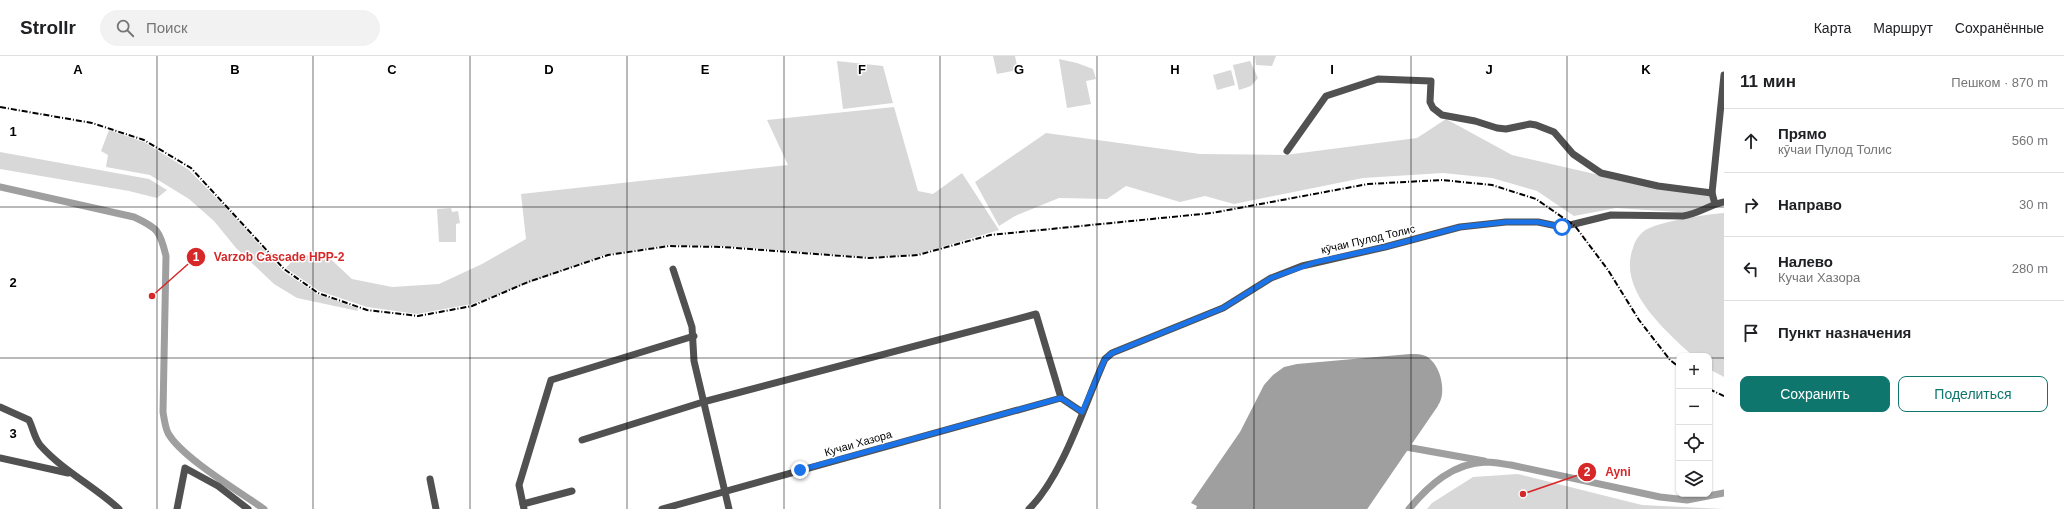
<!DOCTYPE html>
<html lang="ru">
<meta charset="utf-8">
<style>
body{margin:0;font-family:Arial,sans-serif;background:#f2f2f2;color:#202124}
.controls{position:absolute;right:12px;bottom:12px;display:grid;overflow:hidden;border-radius:8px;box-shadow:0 1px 3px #0004}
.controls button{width:36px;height:36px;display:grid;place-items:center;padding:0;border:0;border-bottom:1px solid #e0e0e0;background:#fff;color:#202124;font:20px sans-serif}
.stop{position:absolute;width:12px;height:12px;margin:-9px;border:3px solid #1a73e8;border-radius:50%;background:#fff}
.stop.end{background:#1a73e8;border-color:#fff;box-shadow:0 1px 4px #0008}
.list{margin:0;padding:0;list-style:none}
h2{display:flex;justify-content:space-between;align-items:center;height:52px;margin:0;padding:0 16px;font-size:17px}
h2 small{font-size:13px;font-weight:400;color:#757577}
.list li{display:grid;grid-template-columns:26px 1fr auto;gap:12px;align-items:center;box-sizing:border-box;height:64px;padding:0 16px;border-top:1px solid #e0e0e0}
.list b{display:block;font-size:15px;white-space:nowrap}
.list p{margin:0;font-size:13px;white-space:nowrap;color:#757577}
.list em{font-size:13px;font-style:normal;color:#757577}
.actions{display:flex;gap:8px;padding:12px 16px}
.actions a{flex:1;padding:9px 0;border:1px solid #0f766e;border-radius:8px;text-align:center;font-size:14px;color:#0f766e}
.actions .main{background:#0f766e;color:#fff}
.icon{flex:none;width:22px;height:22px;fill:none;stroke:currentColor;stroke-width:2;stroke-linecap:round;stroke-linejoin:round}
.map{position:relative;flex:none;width:1724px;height:453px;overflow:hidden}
header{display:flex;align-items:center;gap:24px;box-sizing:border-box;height:56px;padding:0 20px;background:#fff;border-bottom:1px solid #e0e0e0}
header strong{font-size:19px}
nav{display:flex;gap:22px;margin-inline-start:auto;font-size:14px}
.search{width:280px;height:36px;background:#f2f2f2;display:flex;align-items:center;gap:10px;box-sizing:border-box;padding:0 14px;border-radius:22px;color:#757577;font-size:15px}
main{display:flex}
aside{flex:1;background:#fff}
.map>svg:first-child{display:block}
.green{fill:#d8d8d8}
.water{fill:#9f9f9f}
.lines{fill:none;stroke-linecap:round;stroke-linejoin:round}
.canal{stroke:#9f9f9f;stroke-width:7}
.minor{stroke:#515151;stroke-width:7}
.rail{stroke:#000;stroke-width:2;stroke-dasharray:6 2 1 2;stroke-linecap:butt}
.route{stroke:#1a73e8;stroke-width:5}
.grid{fill:none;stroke:#000;stroke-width:1;stroke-opacity:0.55}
.labels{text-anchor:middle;stroke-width:3;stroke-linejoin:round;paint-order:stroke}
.street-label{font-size:11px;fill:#000;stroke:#fff}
.grid-label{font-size:13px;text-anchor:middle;font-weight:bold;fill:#000;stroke:#fff;stroke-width:3;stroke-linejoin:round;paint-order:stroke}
.leader{fill:none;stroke:#d62828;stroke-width:1.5}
.callout-dot{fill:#d62828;stroke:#fff;stroke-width:1.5}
.mark-label{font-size:12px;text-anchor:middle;font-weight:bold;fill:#fff}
.callout-label{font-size:12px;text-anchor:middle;font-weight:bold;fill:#d62828;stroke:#fff;stroke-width:3;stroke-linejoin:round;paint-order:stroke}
</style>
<header>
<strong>Strollr</strong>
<div class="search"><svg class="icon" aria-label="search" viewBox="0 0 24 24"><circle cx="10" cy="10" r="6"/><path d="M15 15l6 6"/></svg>Поиск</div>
<nav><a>Карта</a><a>Маршрут</a><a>Сохранённые</a></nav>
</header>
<main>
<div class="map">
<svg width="1724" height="453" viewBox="0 0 1724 453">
<rect width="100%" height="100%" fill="#fff"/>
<!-- green -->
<g class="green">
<polygon points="993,0 1015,0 1018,14 997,18"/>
<polygon points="1255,0 1276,0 1272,10 1256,9"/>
<polygon points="1059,3 1077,7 1093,13 1096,23 1086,25 1091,48 1067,52"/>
<polygon points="837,5 883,10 893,47 843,53"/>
<polygon points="1250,5 1258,22 1251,30 1239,34 1233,9"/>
<polygon points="1231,14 1235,29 1217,34 1213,19"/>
<polygon points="894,51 918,135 933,138 962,117 999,174 918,198 868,201 723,190 669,189 607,198 472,248 417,258 367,251 319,235 286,212 293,204 322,195 352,223 392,231 439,228 482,208 526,183 521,138 788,109 767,64"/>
<polygon points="1446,63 1512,99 1599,119 1710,139 1712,146 1693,157 1616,152 1574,160 1537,135 1492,122 1443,117 1363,122 1234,148 1205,140 1180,146 1126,130 1107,143 1059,142 1015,160 999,170 975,126 1046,77 1200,98 1285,99 1417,82"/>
<polygon points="109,74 144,86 189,114 231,157 283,215 317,238 357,252 358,255 297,242 274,228 236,192 214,165 189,143 150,119 106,111 108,99 101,95"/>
<polygon points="0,96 149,123 167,134 157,142 129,135 0,113"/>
<polygon points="451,152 452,156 458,155 460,167 456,168 456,186 439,186 437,153"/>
<path d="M1724,157V321L1709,313V300H1693C1666,275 1617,234 1633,192C1635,185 1638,180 1644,175C1656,166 1708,158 1724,157Z"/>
<polygon points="1518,418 1642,449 1724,453 1427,453 1432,447 1473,421"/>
</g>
<!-- water -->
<path class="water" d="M1410,298C1418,298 1426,298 1431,304C1441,313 1446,336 1439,348L1434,346L1361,453H1196L1197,450L1191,447L1240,376L1264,329L1273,319L1284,311L1297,308Z"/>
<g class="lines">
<!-- canal -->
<g class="canal">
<path d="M0,131L134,161C158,172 160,175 166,200L163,356C164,362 165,371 168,377C181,401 240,436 264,453"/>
<polyline points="1406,391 1484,405"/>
<polyline points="1363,453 1435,348 1436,337"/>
<path d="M1409,453C1429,429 1453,407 1486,406C1494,406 1503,408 1511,409L1660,441L1687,444L1724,437"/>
</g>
<!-- minor -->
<g class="minor">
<polyline points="1287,95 1326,40 1378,23 1431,25 1430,46 1433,52 1442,59 1475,65 1497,72 1506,73 1530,68 1536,69 1554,76 1573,98 1601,117 1658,130 1712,137"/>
<polyline points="1715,148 1712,137 1724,19"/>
<polyline points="673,213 692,271 694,305 729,453"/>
<path d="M0,351L29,364C33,372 34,381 40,389C63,415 94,430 119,453"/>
<polyline points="582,384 703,346 1036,258 1061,342 1082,356"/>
<polyline points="0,402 68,417"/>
<polyline points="430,423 436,453"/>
<polyline points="523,448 572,435"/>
<polyline points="177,453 185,412 218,430 248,453"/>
<polyline points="524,453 519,429 551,324 694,280"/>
<polyline points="662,453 1061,342"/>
<path d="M1029,453C1063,420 1085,347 1105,303L1112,297L1223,252L1271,222L1302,210L1385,191L1460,171L1506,166H1538L1562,171L1611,159L1683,160C1698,158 1709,149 1724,146"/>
</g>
<!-- rail -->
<g class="rail">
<polyline points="0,51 92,67 144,84 191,112 284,213 318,237 367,254 418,260 472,250 528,226 608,199 669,190 723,191 869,202 918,199 990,179 1212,157 1368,128 1442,124 1492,129 1536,143 1575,170 1608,214 1639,264 1670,304 1679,311"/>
<polyline points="1709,333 1724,340"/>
</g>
</g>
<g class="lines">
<!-- route -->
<polyline class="route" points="800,414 1061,342 1082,356 1105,303 1112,297 1223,252 1271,222 1316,206 1385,191 1460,171 1506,166 1538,166 1562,171"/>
</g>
<!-- grid -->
<path class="grid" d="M157,0V453M313,0V453M470,0V453M627,0V453M784,0V453M940,0V453M1097,0V453M1254,0V453M1411,0V453M1567,0V453M0,151H1724M0,302H1679M1709,302H1724"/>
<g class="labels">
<!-- street labels -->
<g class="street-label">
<text transform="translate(1368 183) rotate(-13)" y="4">кӯчаи Пулод Толис</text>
<text transform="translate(858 387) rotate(-16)" y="4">Кучаи Хазора</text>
</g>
</g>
<g class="grid-label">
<text x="78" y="18">A</text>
<text x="235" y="18">B</text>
<text x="392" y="18">C</text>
<text x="549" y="18">D</text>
<text x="705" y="18">E</text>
<text x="862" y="18">F</text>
<text x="1019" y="18">G</text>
<text x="1175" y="18">H</text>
<text x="1332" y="18">I</text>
<text x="1489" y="18">J</text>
<text x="1646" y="18">K</text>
<text x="13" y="80">1</text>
<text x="13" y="231">2</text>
<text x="13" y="382">3</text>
</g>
<!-- callouts -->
<path class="leader" d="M152 240L196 201M1523 438L1587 416"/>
<g class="callout-dot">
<circle cx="152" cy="240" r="4"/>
<circle cx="1523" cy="438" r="4"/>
<circle cx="196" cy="201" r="10"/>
<circle cx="1587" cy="416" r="10"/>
</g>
<g class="mark-label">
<text x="196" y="205">1</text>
<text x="1587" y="420">2</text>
</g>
<g class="callout-label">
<text x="279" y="205">Varzob Cascade HPP-2</text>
<text x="1618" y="420">Ayni</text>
</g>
</svg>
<div class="controls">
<button>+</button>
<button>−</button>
<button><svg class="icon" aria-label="locate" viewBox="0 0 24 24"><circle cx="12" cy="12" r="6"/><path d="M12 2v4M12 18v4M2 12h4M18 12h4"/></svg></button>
<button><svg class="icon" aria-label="layers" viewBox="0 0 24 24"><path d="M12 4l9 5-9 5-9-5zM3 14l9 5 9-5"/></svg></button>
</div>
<div class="stop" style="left:1562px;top:171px"></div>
<div class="stop end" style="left:800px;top:414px"></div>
</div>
<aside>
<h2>11 мин<small>Пешком · 870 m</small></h2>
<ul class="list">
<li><svg class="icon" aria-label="ahead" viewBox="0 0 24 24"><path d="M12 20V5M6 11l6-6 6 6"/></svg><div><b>Прямо</b><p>кӯчаи Пулод Толис</p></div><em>560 m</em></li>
<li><svg class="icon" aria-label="right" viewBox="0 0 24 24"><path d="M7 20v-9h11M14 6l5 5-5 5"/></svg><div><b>Направо</b></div><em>30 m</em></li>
<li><svg class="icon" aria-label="left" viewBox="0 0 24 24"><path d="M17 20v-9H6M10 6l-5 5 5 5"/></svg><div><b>Налево</b><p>Кучаи Хазора</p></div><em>280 m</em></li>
<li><svg class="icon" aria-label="arrive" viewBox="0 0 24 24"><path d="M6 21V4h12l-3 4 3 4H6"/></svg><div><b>Пункт назначения</b></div></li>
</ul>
<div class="actions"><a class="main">Сохранить</a><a>Поделиться</a></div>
</aside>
</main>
